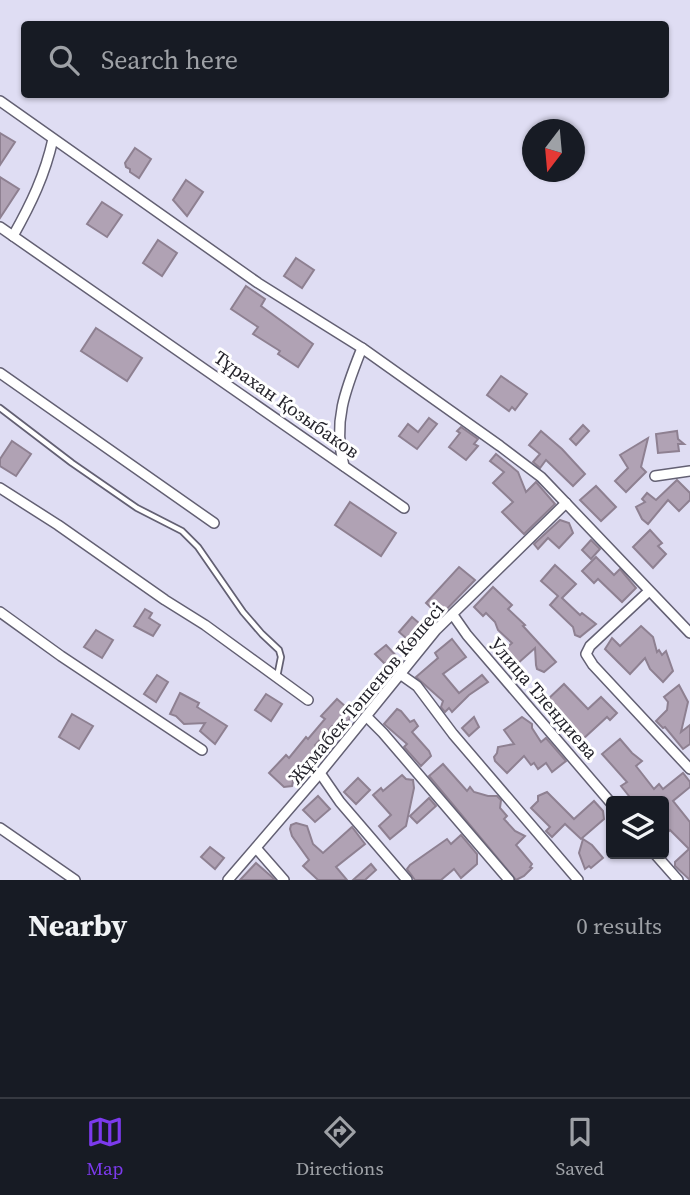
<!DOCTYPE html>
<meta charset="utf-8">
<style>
body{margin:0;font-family:"Source Serif 4",serif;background:#20242c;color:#f1f3f6}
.controls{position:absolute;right:21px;bottom:21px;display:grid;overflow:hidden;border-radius:7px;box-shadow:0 2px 5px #0004}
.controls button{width:63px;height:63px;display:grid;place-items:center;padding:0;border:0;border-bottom:2px solid #363941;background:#171b24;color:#f1f3f6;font:35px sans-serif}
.compass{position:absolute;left:522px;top:119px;width:63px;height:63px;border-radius:50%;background:#171b24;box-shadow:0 2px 5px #0004;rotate:196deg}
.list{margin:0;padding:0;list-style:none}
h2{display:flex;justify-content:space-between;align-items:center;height:91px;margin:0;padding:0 28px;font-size:30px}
h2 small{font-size:23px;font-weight:400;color:#9ea1a6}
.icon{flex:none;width:38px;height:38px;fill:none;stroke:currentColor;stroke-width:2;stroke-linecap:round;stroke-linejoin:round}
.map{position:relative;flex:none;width:690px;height:880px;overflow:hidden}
.search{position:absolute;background:#171b24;box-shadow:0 2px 5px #0004;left:21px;right:21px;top:21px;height:77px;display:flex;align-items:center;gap:18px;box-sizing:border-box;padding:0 24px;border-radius:7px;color:#9ea1a6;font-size:26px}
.sheet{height:217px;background:#171b24}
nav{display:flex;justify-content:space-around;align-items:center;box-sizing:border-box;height:98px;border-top:2px solid #363941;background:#171b24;font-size:19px;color:#9ea1a6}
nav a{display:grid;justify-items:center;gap:4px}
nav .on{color:#7c3aed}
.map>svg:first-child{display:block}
.building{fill:#b0a2b4;stroke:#8e8091;stroke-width:2}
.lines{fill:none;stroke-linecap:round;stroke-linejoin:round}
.lane-casing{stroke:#636073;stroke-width:8}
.street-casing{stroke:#636073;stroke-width:12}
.lane{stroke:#fff;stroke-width:4.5}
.street{stroke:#fff;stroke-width:9}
.labels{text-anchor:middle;stroke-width:6;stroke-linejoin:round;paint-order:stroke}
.street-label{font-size:19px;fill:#24232b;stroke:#fff}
</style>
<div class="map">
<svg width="690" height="880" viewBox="0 0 690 880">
<rect width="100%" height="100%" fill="#dfddf3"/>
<!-- building -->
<g class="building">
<polygon points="0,133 15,142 0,165"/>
<polygon points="135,148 151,159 139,178 130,172 130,169 126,167 125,163"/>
<polygon points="0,177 19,189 0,218"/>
<polygon points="186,180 203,192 187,216 173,200"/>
<polygon points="102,202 122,215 107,237 87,224"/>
<polygon points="158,240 177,253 162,276 143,263"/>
<polygon points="296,258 314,270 302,288 284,276"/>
<polygon points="246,286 265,299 261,306 313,344 298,367 278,354 280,351 253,334 258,327 231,309"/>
<polygon points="96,328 142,358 127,381 81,351"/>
<polygon points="501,376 527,394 515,410 512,407 509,411 487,395"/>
<polygon points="429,418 437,424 417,449 399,436 408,424 418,432"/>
<polygon points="583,425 589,431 576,445 570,439"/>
<polygon points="461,427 478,439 474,444 478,446 466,460 449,447 460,433 457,431"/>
<polygon points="541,431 562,449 585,474 573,486 546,460 540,468 533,462 540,454 529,445"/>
<polygon points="677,431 678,439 684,444 678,444 679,451 658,453 656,434"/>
<polygon points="648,438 641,467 646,472 626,492 615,481 628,468 620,455"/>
<polygon points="12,441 31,454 16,476 0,466 0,459"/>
<polygon points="496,454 518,472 526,492 536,482 555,504 524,534 502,512 513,502 493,483 504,472 490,461"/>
<polygon points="677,480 690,493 690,500 679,511 668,500 648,524 642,519 636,507 645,502 642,499 647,493 656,500"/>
<polygon points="596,486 616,507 601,521 580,500"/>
<polygon points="350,502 396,533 381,556 335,525"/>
<polygon points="560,520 569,523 573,533 559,548 548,538 538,549 534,544"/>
<polygon points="650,530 662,543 658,546 666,554 653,568 633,547"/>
<polygon points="591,540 600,549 591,559 582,550"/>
<polygon points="596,557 614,575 620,569 636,588 622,602 598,579 594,583 582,571"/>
<polygon points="555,565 576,584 562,598 580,615 582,613 596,624 580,637 575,635 573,627 550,605 558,596 541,581"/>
<polygon points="459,567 475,580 440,616 426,603"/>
<polygon points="493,587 512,605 508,609 525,625 523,626 556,662 544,672 537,669 536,665 535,648 517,664 504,650 512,643 498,630 495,622 486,613 483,616 474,607"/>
<polygon points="145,609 152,613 149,618 160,625 153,636 134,626"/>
<polygon points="412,617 427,630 414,645 399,632"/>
<polygon points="641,626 653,637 657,652 659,650 662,655 666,651 673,671 663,682 650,669 645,658 630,674 605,649 612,638 620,646"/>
<polygon points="96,630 113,640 102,658 84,647"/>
<polygon points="452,639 466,657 443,674 459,693 482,675 488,682 469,695 452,712 449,708 445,712 441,707 443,701 416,677 438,658 435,653"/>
<polygon points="386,645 400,660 390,669 375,654"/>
<polygon points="157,675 168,682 156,702 144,694"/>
<polygon points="564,684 588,709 601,697 617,713 610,720 607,717 583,739 565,719 563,722 548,706 546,701"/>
<polygon points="679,685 688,702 681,732 690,725 690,744 683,749 665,727 663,728 656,721 667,710 668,702 664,697"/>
<polygon points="180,693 199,703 197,707 227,726 215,744 200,731 205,723 184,724 176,716 170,714"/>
<polygon points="266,694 282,704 271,721 255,710"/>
<polygon points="337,699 354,714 339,731 332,726 315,745 322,755 308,772 303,767 294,777 292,786 284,787 269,773 286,755 289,758 306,737 308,739 325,719 321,716"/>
<polygon points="397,709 401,711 410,722 414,720 418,726 412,732 429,751 431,756 421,766 404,747 407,744 384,724"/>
<polygon points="72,714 93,726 79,749 59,737"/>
<polygon points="474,717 479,727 469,736 462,728"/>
<polygon points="522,717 532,724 532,728 541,742 546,738 566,761 552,772 546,763 538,769 534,763 531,765 524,756 507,773 495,761 494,757 497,753 498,747 514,744 504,730"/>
<polygon points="620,739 632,753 642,761 636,766 654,789 659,784 663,789 683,773 690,782 690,787 673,801 690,822 690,880 675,866 675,862 689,849 670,830 664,836 664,801 633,801 621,786 627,782 602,754"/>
<polygon points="443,764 467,791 470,787 474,792 488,796 497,796 501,800 500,808 507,816 504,819 515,831 525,836 516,845 532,864 530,867 532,868 524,876 516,880 429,776"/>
<polygon points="402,775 406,779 413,780 414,788 406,826 390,839 379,826 391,815 373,795 381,788 383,791"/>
<polygon points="358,778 370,790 356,804 344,792"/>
<polygon points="547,792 574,819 594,801 603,811 604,819 581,839 565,824 552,837 546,831 550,827 531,808 538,801 538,796"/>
<polygon points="318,796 330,809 315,822 303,810"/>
<polygon points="429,798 436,806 417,823 410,816"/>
<polygon points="296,823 307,826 313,844 323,853 352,827 365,844 336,867 347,880 318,880 303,866 309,860 292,836 290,829 291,825"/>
<polygon points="461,835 477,854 477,864 461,878 454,869 441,880 415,880 407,869 410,865 447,839 451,844"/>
<polygon points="583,839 592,845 603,858 591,868 589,866 585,869 579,853"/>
<polygon points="210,847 224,858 215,869 201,857"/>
<polygon points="256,863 272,877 275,880 240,880"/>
<polygon points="371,864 376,870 365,880 353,880"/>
</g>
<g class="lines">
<defs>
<polyline id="lane" points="0,408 72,463 137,508 182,531 198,547 243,612 262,634 279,650 281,657 277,677"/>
<g id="street">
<polyline points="0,101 258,283 362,348 500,446 541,477 690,633"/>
<polyline points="0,227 404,508"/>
<path d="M13,236C31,204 45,175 53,139"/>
<polyline points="0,373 214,523"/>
<path d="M344,466C332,422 346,388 362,348"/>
<polyline points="655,476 690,471"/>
<polyline points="0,488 58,525 165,600 205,625 308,700"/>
<polyline points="649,591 590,646 586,654 593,665 690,769"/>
<polyline points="0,612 61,656 202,750"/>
<polyline points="453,615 467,635 611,803"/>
<polyline points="400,674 417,686 453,734 578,880"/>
<polyline points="367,717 383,733 509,880"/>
<polyline points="320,773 340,802 407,880"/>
<polyline points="0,828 75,880"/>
<polyline points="256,848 284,880"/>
<polyline points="655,854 678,880"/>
<polyline points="228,880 320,773 436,630 566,503"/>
</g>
</defs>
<!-- lane casing -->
<use href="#lane" class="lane-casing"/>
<!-- street casing -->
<use href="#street" class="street-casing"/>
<!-- lane -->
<use href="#lane" class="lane"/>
<!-- street -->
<use href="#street" class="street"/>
</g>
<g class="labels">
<!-- street labels -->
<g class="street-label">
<text transform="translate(287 404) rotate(35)" y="7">Тұрахан Қозыбаков</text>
<text transform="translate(366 693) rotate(-50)" y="7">Жұмабек Тәшенов Көшесі</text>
<text transform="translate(544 698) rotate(49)" y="7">Улица Тлендиева</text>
</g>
</g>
</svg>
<div class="controls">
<button><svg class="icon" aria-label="layers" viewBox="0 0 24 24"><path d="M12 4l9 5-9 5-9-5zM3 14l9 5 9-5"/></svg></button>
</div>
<svg class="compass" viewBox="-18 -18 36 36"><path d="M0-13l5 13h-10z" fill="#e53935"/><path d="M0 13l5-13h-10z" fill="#9ea1a6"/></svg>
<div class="search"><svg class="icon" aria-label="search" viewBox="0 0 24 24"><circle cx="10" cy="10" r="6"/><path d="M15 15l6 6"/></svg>Search here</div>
</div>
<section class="sheet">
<h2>Nearby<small>0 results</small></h2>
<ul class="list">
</ul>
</section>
<nav>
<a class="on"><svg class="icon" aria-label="map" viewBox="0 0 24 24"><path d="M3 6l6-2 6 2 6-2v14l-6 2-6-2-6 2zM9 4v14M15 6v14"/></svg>Map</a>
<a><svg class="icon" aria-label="directions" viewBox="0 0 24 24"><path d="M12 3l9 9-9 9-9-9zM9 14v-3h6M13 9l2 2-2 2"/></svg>Directions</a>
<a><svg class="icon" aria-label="saved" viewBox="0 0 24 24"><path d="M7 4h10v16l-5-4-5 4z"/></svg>Saved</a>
</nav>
